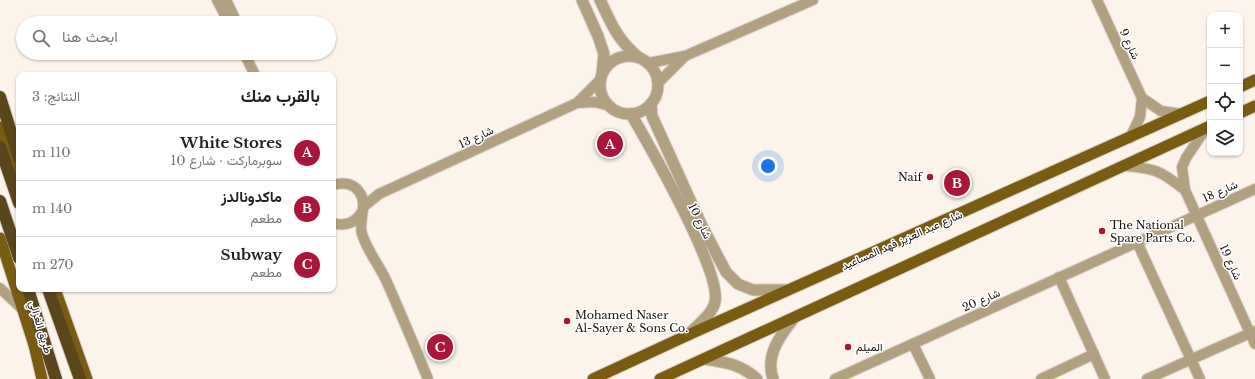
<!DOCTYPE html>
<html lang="ar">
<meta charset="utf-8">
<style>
body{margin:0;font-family:"Libre Baskerville",Vazirmatn,serif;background:#f2f2f2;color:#222;direction:rtl}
.controls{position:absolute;right:12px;top:12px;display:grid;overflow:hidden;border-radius:8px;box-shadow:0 1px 3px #0004}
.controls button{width:36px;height:36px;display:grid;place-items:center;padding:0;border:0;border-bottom:1px solid #e0e0e0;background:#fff;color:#222;font:20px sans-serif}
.you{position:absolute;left:768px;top:166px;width:14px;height:14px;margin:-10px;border:3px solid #fff;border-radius:50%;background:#1a73e8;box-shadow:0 0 0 6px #1a73e833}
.badge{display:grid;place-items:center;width:26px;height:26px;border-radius:50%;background:#ab153a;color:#fff;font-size:13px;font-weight:700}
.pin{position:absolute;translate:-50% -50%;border:2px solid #fff;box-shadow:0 1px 4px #0006}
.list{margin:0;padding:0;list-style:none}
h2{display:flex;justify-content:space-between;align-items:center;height:52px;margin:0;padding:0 16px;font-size:17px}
h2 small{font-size:13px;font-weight:400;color:#767676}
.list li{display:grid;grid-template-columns:26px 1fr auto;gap:12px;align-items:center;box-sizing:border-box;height:56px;padding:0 16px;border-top:1px solid #e0e0e0}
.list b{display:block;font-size:15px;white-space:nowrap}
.list p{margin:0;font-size:13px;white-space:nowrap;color:#767676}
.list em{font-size:13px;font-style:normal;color:#767676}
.icon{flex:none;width:22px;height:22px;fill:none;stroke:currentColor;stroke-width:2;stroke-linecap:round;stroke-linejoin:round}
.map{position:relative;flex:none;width:1255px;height:379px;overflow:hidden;direction:ltr}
.search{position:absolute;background:#fff;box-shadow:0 1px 3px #0004;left:16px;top:16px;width:320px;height:44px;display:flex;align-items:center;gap:10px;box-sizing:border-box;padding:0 14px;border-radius:22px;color:#767676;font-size:15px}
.panel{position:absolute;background:#fff;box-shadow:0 1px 3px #0004;left:16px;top:72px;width:320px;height:220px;border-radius:8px;direction:rtl}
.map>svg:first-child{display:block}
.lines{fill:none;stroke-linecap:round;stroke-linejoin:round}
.minor-casing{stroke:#d8cfc7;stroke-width:12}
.tertiary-casing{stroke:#d8cfc7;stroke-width:13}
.primary-casing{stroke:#d8cfc7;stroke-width:13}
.motorway-casing{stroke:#d8cfc7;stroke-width:14}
.minor{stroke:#b2a180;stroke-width:10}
.tertiary{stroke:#b2a180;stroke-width:11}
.primary{stroke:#795b11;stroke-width:11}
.motorway{stroke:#5a461a;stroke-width:12}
.poi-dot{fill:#ab153a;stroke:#fff;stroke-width:1.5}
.labels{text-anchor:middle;stroke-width:3;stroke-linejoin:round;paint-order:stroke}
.street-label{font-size:11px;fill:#1b140d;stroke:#fff}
.poi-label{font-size:11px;fill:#1b140d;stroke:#fff;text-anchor:start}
</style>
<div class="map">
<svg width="1255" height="379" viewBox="0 0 1255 379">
<rect width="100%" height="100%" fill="#fcf3eb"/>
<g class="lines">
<defs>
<g id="minor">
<polyline points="217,0 229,23"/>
<polyline points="226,0 237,23"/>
<polyline points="1097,0 1142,98 1140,117 1130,138"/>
<polyline points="244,53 255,75"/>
<polyline points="649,63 685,56 813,0"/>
<polyline points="658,83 685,56"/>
<polyline points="1142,98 1161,111 1182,114"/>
<polyline points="577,103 594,102 610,106"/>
<polyline points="1206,128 1186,158 1182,167 1185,190 1255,344"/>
<path d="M1124,166C1155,168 1161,171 1185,190"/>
<path d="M333,185C343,182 354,183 360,193C368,205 358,221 362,234C367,250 378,264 385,278C400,311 414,345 428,379"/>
<polyline points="363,207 379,194 577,103 600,80"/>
<path d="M333,223C345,227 355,223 362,212"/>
<polyline points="1137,242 1200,379"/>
<polyline points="1059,277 1105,379"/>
<polyline points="0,288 21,308"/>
<polyline points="913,344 930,379"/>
<polyline points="835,379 1255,189"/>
<polyline points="1041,379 1094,354"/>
<polyline points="1147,379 1255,331"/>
</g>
<g id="tertiary">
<polyline points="582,0 598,36 604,54 602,73"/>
<path d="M600,0C612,25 617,39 638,57"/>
<circle cx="629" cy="85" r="29"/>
<polyline points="651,104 652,116 701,224 726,272 738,284 753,290 788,290"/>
<path d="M631,114C649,145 722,272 715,302C712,315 697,325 688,335"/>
<path d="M704,359C725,362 741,364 757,379"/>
<path d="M773,379C765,355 780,336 794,318"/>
</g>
<g id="primary">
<polyline points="1240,87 1255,80"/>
<polyline points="1240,113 1255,106"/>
<polyline points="0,127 19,184"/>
<polyline points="0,238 34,345 42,379"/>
<polyline points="55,289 87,379"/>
<polyline points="593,379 688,335 1210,101"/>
<polyline points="660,379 1210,126"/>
</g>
<g id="motorway">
<polyline points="0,97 19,158"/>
<polyline points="0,147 19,203"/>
<polyline points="0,201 19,258"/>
<polyline points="28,289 56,379"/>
<polyline points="48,289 80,379"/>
</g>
</defs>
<!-- minor casing -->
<use href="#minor" class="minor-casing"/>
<!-- tertiary casing -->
<use href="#tertiary" class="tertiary-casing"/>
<!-- primary casing -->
<use href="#primary" class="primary-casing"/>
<!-- motorway casing -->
<use href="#motorway" class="motorway-casing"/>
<!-- minor -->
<use href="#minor" class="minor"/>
<!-- tertiary -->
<use href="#tertiary" class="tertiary"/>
<!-- primary -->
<use href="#primary" class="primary"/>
<!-- motorway -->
<use href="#motorway" class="motorway"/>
</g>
<!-- markers -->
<g class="poi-dot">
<circle cx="930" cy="177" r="4"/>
<circle cx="1102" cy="231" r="4"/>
<circle cx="567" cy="321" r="4"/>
<circle cx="848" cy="347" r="4"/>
</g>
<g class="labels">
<!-- street labels -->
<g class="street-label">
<text transform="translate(1130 44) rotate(65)" y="4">شارع 9</text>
<text transform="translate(476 137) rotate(-25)" y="4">شارع 13</text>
<text transform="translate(1220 191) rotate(-24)" y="4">شارع 18</text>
<text transform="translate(700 221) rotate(64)" y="4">شارع 10</text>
<text transform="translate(902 240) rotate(-24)" y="4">شارع عبد العزيز فهد المساعيد</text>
<text transform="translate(1231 262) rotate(65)" y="4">شارع 19</text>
<text transform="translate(981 300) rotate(-24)" y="4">شارع 20</text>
<text transform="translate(41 327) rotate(73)" y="4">طريق الغزالي</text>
</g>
<!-- poi labels -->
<g class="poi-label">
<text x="922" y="181" text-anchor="end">Naif</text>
<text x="1110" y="229">The National<tspan x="1110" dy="13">Spare Parts Co.</tspan></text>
<text x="575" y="319">Mohamed Naser<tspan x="575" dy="13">Al-Sayer &amp; Sons Co.</tspan></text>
<text x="856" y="351">الميلم</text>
</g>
</g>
</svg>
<div class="controls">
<button>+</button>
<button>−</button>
<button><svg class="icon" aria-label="locate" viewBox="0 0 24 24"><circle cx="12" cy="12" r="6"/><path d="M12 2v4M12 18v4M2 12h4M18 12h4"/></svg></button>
<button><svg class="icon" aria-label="layers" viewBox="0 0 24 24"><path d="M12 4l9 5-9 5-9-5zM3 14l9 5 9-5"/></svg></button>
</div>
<div class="you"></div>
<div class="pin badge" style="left:610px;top:144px">A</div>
<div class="pin badge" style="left:957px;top:183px">B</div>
<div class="pin badge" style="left:440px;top:347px">C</div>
<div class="search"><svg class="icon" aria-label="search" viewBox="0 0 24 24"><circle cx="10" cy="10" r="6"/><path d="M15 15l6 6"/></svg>ابحث هنا</div>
<section class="panel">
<h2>بالقرب منك<small>النتائج: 3</small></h2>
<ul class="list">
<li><span class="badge">A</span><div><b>White Stores</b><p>سوبرماركت · شارع 10</p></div><em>110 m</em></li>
<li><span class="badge">B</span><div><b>ماكدونالدز</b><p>مطعم</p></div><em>140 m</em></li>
<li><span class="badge">C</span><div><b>Subway</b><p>مطعم</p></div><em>270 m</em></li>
</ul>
</section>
</div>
